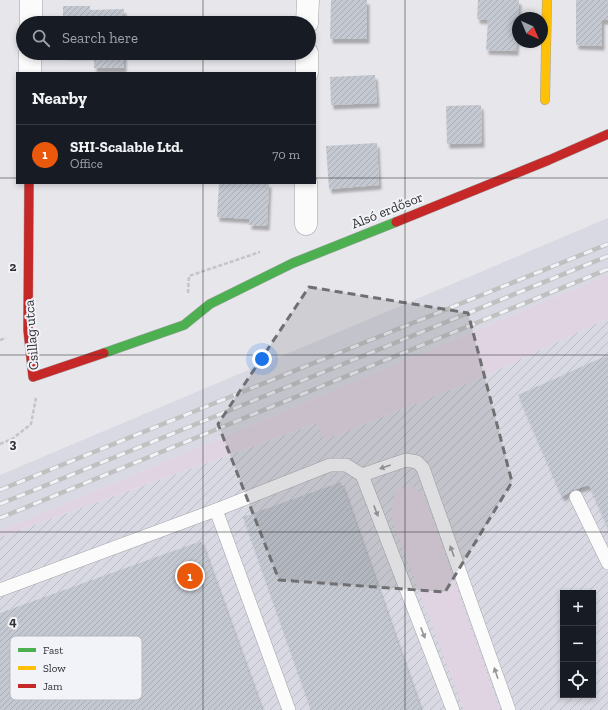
<!DOCTYPE html>
<meta charset="utf-8">
<style>
body{margin:0;font-family:"Zilla Slab",serif;background:#242831;color:#f1f3f6}
.controls{position:absolute;right:12px;bottom:12px;display:grid;overflow:hidden;border-radius:0px;box-shadow:0 2px 6px #0003}
.controls button{width:36px;height:36px;display:grid;place-items:center;padding:0;border:0;border-bottom:1px solid #363941;background:#171b24;color:#f1f3f6;font:20px sans-serif}
.compass{position:absolute;left:512px;top:12px;width:36px;height:36px;border-radius:50%;background:#171b24;box-shadow:0 2px 6px #0003;rotate:136deg}
.you{position:absolute;left:262px;top:359px;width:14px;height:14px;margin:-10px;border:3px solid #fff;border-radius:50%;background:#1a73e8;box-shadow:0 0 0 6px #1a73e833}
.badge{display:grid;place-items:center;width:26px;height:26px;border-radius:50%;background:#ea580c;color:#fff;font-size:13px;font-weight:700}
.pin{position:absolute;translate:-50% -50%;border:2px solid #fff;box-shadow:0 1px 4px #0006}
.list{margin:0;padding:0;list-style:none}
h2{display:flex;justify-content:space-between;align-items:center;height:52px;margin:0;padding:0 16px;font-size:17px}
h2 small{font-size:13px;font-weight:400;color:#9ea1a6}
.list li{display:grid;grid-template-columns:26px 1fr auto;gap:12px;align-items:center;box-sizing:border-box;height:60px;padding:0 16px;border-top:1px solid #363941}
.list b{display:block;font-size:15px;white-space:nowrap}
.list p{margin:0;font-size:13px;white-space:nowrap;color:#9ea1a6}
.list em{font-size:13px;font-style:normal;color:#9ea1a6}
.icon{flex:none;width:22px;height:22px;fill:none;stroke:currentColor;stroke-width:2;stroke-linecap:round;stroke-linejoin:round}
.map{position:relative;flex:none;width:608px;height:710px;overflow:hidden}
.search{position:absolute;background:#171b24;box-shadow:0 2px 6px #0003;left:16px;top:16px;width:300px;height:44px;display:flex;align-items:center;gap:10px;box-sizing:border-box;padding:0 14px;border-radius:22px;color:#9ea1a6;font-size:15px}
.panel{position:absolute;background:#171b24;box-shadow:0 2px 6px #0003;left:16px;top:72px;width:300px;height:112px;border-radius:0px}
.map>svg:first-child{display:block}
.built{fill:#d9d9e3}
.industrial{fill:url(#industrial-furrows);fill-rule:evenodd}
.green{fill:#e0d4e2}
.building{fill:url(#building-hatch);filter:url(#shadow)}
.lines{fill:none;stroke-linecap:round;stroke-linejoin:round}
.lane-casing{stroke:#a4a4a7;stroke-width:14}
.street-casing{stroke:#a4a4a7;stroke-width:23}
.fast-casing{stroke:#a4a4a7;stroke-width:10}
.slow-casing{stroke:#a4a4a7;stroke-width:10}
.jam-casing{stroke:#a4a4a7;stroke-width:10}
.path{stroke:#c5c5c6;stroke-width:2.5;stroke-dasharray:4 2;stroke-linecap:butt}
.lane{stroke:#fbfbfc;stroke-width:13}
.street{stroke:#fbfbfc;stroke-width:22}
.fast{stroke:#4caf50;stroke-width:9}
.slow{stroke:#ffc107;stroke-width:9}
.jam{stroke:#c62828;stroke-width:9}
.rail-casing{stroke:#c0c0c1;stroke-width:4.5}
.rail{stroke:#f2f3f9;stroke-width:3;stroke-dasharray:9;stroke-linecap:butt}
.oneway{fill:#969698}
.marked{fill:#707073;fill-opacity:0.2;stroke:#707073;stroke-width:3;stroke-dasharray:8 5;stroke-linejoin:round}
.grid{fill:none;stroke:#313133;stroke-width:1;stroke-opacity:0.55}
.labels{text-anchor:middle;stroke-width:4;stroke-linejoin:round;paint-order:stroke}
.street-label{font-size:14px;fill:#313133;stroke:#f2f3f9}
.key{fill:#f2f3f9;stroke:#b8b9be;stroke-width:1}
.key-label{font-size:11px;fill:#313133}
.grid-label{font-size:13px;text-anchor:middle;font-weight:bold;fill:#313133;stroke:#f2f3f9;stroke-width:4;stroke-linejoin:round;paint-order:stroke}
</style>
<div class="map">
<svg width="608" height="710" viewBox="0 0 608 710">
<defs>
<pattern id="industrial-furrows" width="10" height="10" patternUnits="userSpaceOnUse"><rect width="10" height="10" fill="#d9d9e3"/><path d="M-1 1l2-2M0 10L10 0M9 11l2-2" fill="none" stroke="#bbbbc3"/></pattern>
<pattern id="building-hatch" width="6" height="6" patternUnits="userSpaceOnUse"><rect width="6" height="6" fill="#c4c8d1"/><path d="M-1 1l2-2M0 6l6-6M5 7l2-2" fill="none" stroke="#a9acb4"/></pattern>
<filter id="shadow"><feDropShadow dx="2.5" dy="4.5" stdDeviation="1" flood-color="#0004"/></filter>
</defs>
<rect width="100%" height="100%" fill="#e6e6eb"/>
<!-- built -->
<polygon class="built" points="608,218 608,275 0,531 0,475"/>
<!-- industrial -->
<path class="industrial" d="M608,318V710H0V537L318,423L324,440L480,378ZM563,593H593V695H563Z"/>
<!-- green -->
<g class="green">
<polygon points="608,275 608,318 480,378 324,440 317,423 0,537 0,531"/>
<polygon points="410,485 424,496 500,710 464,710 391,517 395,491"/>
</g>
<!-- building -->
<g class="building">
<polygon points="331,0 367,0 367,39 330,39"/>
<polygon points="478,0 519,0 516,51 486,50 488,20 477,19"/>
<polygon points="576,0 608,0 608,20 602,20 602,46 576,45"/>
<polygon points="63,6 90,6 90,10 124,9 124,23 63,23"/>
<polygon points="63,53 124,53 124,68 94,68 94,55 63,55"/>
<polygon points="375,75 377,103 331,105 330,77"/>
<polygon points="481,105 482,143 447,144 446,106"/>
<polygon points="377,143 379,185 329,189 326,146"/>
<polygon points="219,183 269,183 267,226 249,225 250,219 217,217"/>
<polygon points="608,355 608,528 589,485 573,490 562,497 518,395"/>
<polygon points="341,482 421,710 311,710 243,517"/>
<polygon points="201,541 262,710 0,710 0,613"/>
</g>
<g class="lines">
<defs>
<g id="lane">
<polyline points="362,475 406,460 417,462 423,468 509,710"/>
<polyline points="576,497 608,563"/>
<polyline points="216,510 289,710"/>
<polyline points="0,590 216,510 330,465 346,465 362,475 453,710"/>
</g>
<g id="street">
<polyline points="31,23 31,0"/>
<polyline points="307,23 308,0"/>
<polyline points="30,73 30,53"/>
<polyline points="307,73 307,53"/>
<polyline points="306,224 306,183"/>
</g>
<polyline id="fast" points="104,353 184,325 210,304 293,263 396,222"/>
<polyline id="slow" points="545,100 547,0"/>
<g id="jam">
<polyline points="29,183 28,330 33,377 104,353"/>
<polyline points="396,222 549,160 608,134"/>
</g>
</defs>
<!-- lane casing -->
<use href="#lane" class="lane-casing"/>
<!-- street casing -->
<use href="#street" class="street-casing"/>
<!-- fast casing -->
<use href="#fast" class="fast-casing"/>
<!-- slow casing -->
<use href="#slow" class="slow-casing"/>
<!-- jam casing -->
<use href="#jam" class="jam-casing"/>
<!-- path -->
<g class="path">
<polyline points="188,293 189,276 260,252"/>
<polyline points="0,340 6,338"/>
<polyline points="0,444 12,439 31,424 36,398"/>
</g>
<!-- lane -->
<use href="#lane" class="lane"/>
<!-- street -->
<use href="#street" class="street"/>
<!-- fast -->
<use href="#fast" class="fast"/>
<!-- slow -->
<use href="#slow" class="slow"/>
<!-- jam -->
<use href="#jam" class="jam"/>
<defs>
<g id="rail">
<polyline points="0,490 608,244"/>
<polyline points="0,504 608,256"/>
<polyline points="0,518 608,269"/>
</g>
</defs>
<!-- rail casing -->
<use href="#rail" class="rail-casing"/>
<!-- rail -->
<use href="#rail" class="rail"/>
</g>
<!-- one-way arrows -->
<defs><path id="oneway-solid" d="M-6-.8H1V-3.2L6.5 0L1 3.2V.8H-6Z"/></defs>
<g class="oneway">
<use href="#oneway-solid" transform="translate(385 467) rotate(161)"/>
<use href="#oneway-solid" transform="translate(376 511) rotate(69)"/>
<use href="#oneway-solid" transform="translate(452 551) rotate(-110)"/>
<use href="#oneway-solid" transform="translate(423 633) rotate(69)"/>
<use href="#oneway-solid" transform="translate(496 673) rotate(-109)"/>
</g>
<!-- marked area -->
<path class="marked" d="M309,287L468,313L512,482L445,592L279,580L218,424Z"/>
<!-- grid -->
<path class="grid" d="M203,0V23M405,0V710M203,53V73M0,178H17M315,178H608M203,183V710M0,355H608M0,532H608"/>
<g class="labels">
<!-- street labels -->
<g class="street-label">
<text transform="translate(387 210) rotate(-22)" y="5">Alsó erdősor</text>
<text transform="translate(31 335) rotate(-94)" y="5">Csillag utca</text>
</g>
</g>
<!-- legend -->
<rect x="10" y="636" width="132" height="64" rx="6" class="key"/>
<rect x="18" y="648" width="18" height="4" fill="#4caf50"/>
<rect x="18" y="666" width="18" height="4" fill="#ffc107"/>
<rect x="18" y="684" width="18" height="4" fill="#c62828"/>
<g class="key-label">
<text x="43" y="654">Fast</text>
<text x="43" y="672">Slow</text>
<text x="43" y="690">Jam</text>
</g>
<g class="grid-label">
<text x="13" y="271">2</text>
<text x="13" y="448">3</text>
<text x="13" y="626">4</text>
</g>
</svg>
<div class="controls">
<button>+</button>
<button>−</button>
<button><svg class="icon" aria-label="locate" viewBox="0 0 24 24"><circle cx="12" cy="12" r="6"/><path d="M12 2v4M12 18v4M2 12h4M18 12h4"/></svg></button>
</div>
<svg class="compass" viewBox="-18 -18 36 36"><path d="M0-13l5 13h-10z" fill="#e53935"/><path d="M0 13l5-13h-10z" fill="#9ea1a6"/></svg>
<div class="you"></div>
<div class="pin badge" style="left:190px;top:576px">1</div>
<div class="search"><svg class="icon" aria-label="search" viewBox="0 0 24 24"><circle cx="10" cy="10" r="6"/><path d="M15 15l6 6"/></svg>Search here</div>
<section class="panel">
<h2>Nearby<small></small></h2>
<ul class="list">
<li><span class="badge">1</span><div><b>SHI-Scalable Ltd.</b><p>Office</p></div><em>70 m</em></li>
</ul>
</section>
</div>
